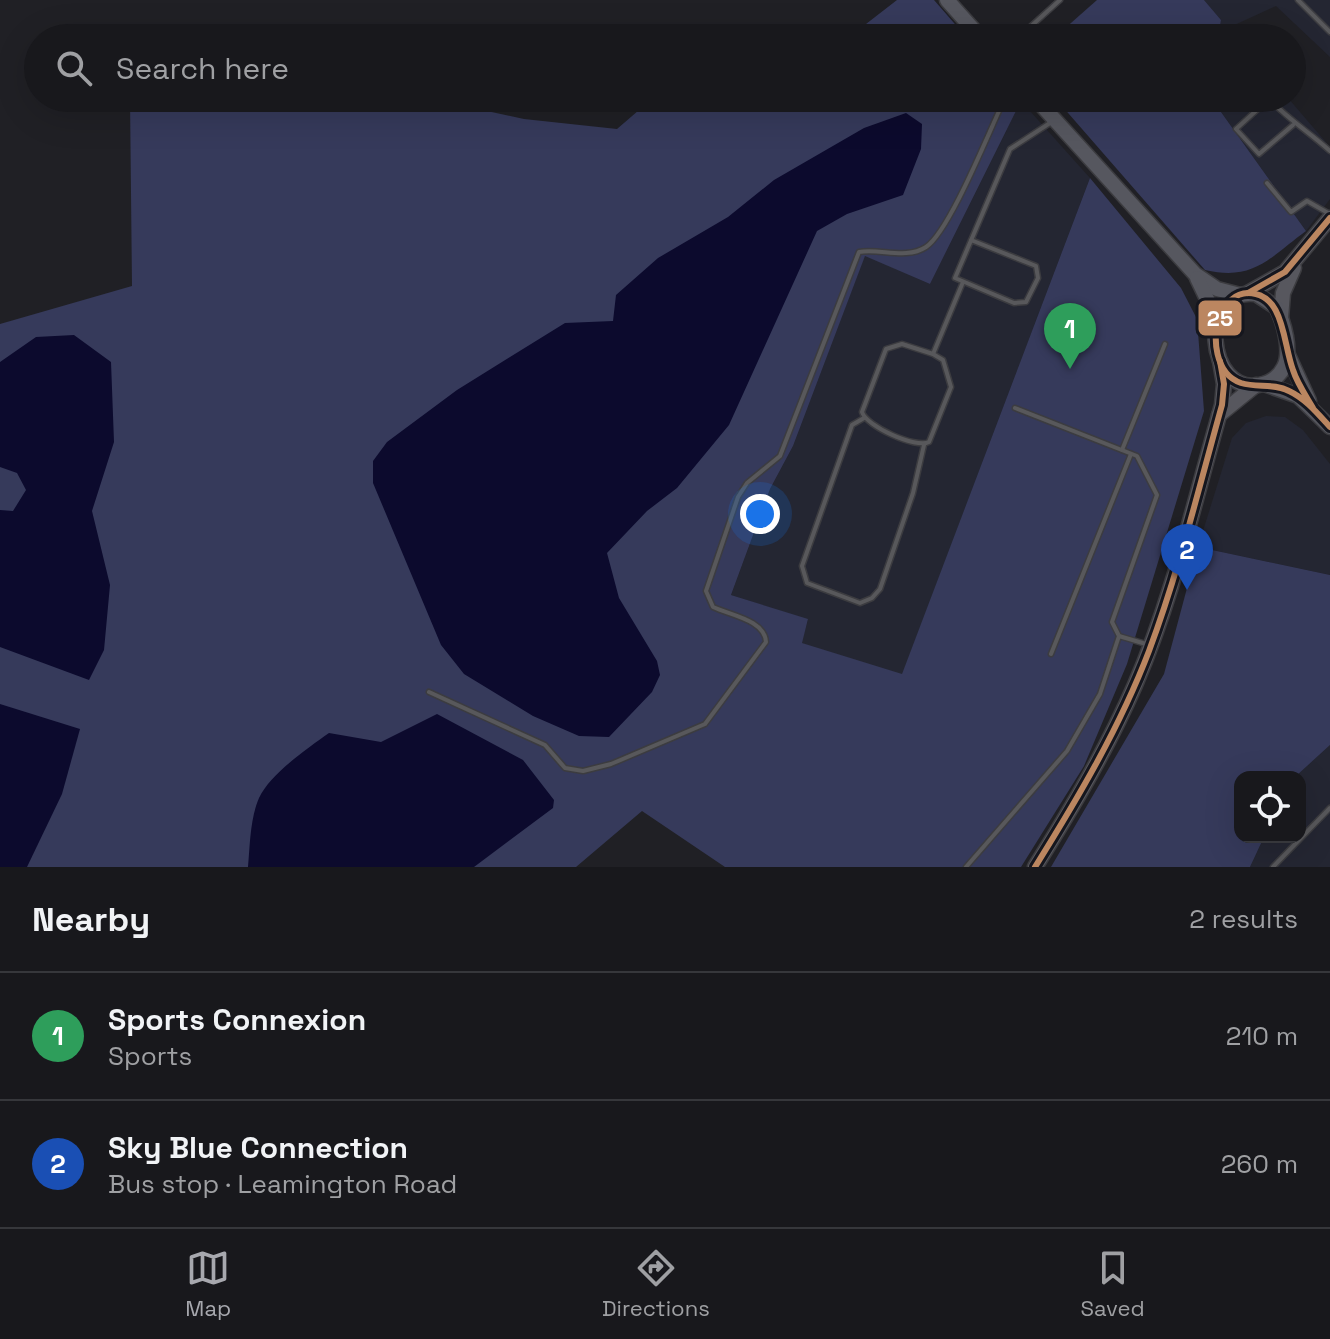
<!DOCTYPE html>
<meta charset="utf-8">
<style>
body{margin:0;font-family:"Space Grotesk",sans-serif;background:#252529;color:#f1f3f6}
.controls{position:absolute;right:24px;bottom:24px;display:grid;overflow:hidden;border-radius:16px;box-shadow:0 8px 32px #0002}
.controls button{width:72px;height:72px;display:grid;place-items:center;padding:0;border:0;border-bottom:2px solid #36373b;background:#18181c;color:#f1f3f6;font:40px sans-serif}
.you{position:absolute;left:760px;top:514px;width:28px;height:28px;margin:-20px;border:6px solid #fff;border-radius:50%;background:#1a73e8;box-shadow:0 0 0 12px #1a73e833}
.badge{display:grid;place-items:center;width:52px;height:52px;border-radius:50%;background:#a7a8ae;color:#fff;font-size:26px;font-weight:700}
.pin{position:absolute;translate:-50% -66px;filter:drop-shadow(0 2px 4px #0008)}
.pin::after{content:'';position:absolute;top:42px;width:28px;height:24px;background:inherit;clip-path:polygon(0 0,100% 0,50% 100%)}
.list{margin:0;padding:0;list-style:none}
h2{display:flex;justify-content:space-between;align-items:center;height:104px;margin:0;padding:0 32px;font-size:34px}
h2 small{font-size:26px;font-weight:400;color:#9fa0a3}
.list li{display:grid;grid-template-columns:52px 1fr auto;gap:24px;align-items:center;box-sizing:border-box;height:128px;padding:0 32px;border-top:2px solid #36373b}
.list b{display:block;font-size:30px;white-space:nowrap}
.list p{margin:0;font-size:26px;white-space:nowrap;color:#9fa0a3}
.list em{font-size:26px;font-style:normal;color:#9fa0a3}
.icon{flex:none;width:44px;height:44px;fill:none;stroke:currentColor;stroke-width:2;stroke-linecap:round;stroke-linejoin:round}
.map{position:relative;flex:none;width:1330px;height:867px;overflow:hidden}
.search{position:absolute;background:#18181c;box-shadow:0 8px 32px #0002;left:24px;right:24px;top:24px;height:88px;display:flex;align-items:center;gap:20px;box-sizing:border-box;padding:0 28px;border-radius:44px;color:#9fa0a3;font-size:30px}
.sheet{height:360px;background:#18181c}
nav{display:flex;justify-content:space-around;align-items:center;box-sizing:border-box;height:112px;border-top:2px solid #36373b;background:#18181c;font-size:22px;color:#9fa0a3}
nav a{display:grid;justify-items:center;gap:4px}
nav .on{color:#a7a8ae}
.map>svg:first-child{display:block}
.built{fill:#242632}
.green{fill:#363a5b}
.water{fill:#0c0a2d}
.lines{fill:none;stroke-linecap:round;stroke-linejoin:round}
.service-casing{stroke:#3c3c40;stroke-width:7}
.primary-casing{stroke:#3c3c40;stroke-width:17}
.trunk-casing{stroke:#3c3c40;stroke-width:17}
.service{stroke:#58585b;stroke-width:4}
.primary{stroke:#57575e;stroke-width:14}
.trunk{stroke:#56575f;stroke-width:14}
.bus-1-casing{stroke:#15161e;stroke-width:12}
.bus-1{stroke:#bb8660;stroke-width:6}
.line-badge{stroke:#15161e;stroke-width:3}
.badge-label{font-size:22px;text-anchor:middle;font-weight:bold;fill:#fff}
</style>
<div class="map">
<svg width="1330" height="867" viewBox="0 0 1330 867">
<rect width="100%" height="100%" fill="#202025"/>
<!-- built -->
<g class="built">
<polygon points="1204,0 1330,0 1330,57 1276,6 1228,28 1237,38 1218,38 1221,20"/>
<polygon points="1211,98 1288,98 1330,147 1330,199 1306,231"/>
<polygon points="1021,101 1090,178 902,675 801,643 808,620 731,595 770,489 793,446 865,255 930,284"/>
<polygon points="1266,416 1285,417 1303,430 1330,464 1330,575 1198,547 1232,438 1246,423"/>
<polygon points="1330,745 1330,867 1250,867 1264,837 1300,837 1300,777 1295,777"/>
</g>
<!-- green -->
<g class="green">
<polygon points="897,0 934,0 967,38 785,38 866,24"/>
<polygon points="1097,0 1204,0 1221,20 1218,38 1054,38"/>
<polygon points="130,98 427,98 524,119 617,129 653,98 1018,98 1021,101 930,284 865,256 793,446 770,489 731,595 808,619 802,643 902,674 1090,178 1181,288 1197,319 1204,411 1127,664 1084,766 1021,867 725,867 642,811 576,867 0,867 0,324 132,286"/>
<path d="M1055,98H1211L1306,231C1268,259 1254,281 1205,270Z"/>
<polygon points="1198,547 1330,575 1330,745 1295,777 1240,777 1240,837 1264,837 1250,867 1051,867 1164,674"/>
</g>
<!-- water -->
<g class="water">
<polygon points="906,113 922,124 921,149 903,195 847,214 817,231 729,425 677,488 647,511 607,553 619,598 657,661 660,675 652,692 609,737 579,736 533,716 464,674 441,645 373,483 373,461 387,442 457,390 565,323 613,321 616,295 658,258 728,217 774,180 864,128"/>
<polygon points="74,335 111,362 114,442 92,511 110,585 104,650 89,680 0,647 0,510 13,511 26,490 17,473 0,467 0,362 36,337"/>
<polygon points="0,704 80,729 62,794 27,867 0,867"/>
<path d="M437,714L523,760L554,800L553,808L474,867H248C250,845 250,819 259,798C270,774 308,748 329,733L381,742Z"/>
</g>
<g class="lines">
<defs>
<g id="service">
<polyline points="1298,0 1330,32"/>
<polyline points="1018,38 1060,0"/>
<polyline points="1241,98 1254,112"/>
<path d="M1293,125L1259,154L1236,129L1269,99C1290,121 1308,131 1330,151"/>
<polyline points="1267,183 1291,212 1307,201 1328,213"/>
<polyline points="971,240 1036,266 1038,278 1026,302 1014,303 955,278 1010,149 1053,121"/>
<path d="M933,354L943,360L951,387L929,442C916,449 866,426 862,412L886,349L902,344L933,354L963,282"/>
<polyline points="1015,408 1137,456 1157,495 1112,622 1119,636 1146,644"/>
<polyline points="864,418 852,425 802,566 807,583 860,603 872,598 880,589 913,493 924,445"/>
<polyline points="1122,450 1165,344"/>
<polyline points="1051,654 1131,454"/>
<path d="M429,692L545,745L565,768L583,771L611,764L705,724L766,642C765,620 730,615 713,607L706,591L738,497L747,483L780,456L859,252C880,248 906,260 926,247C950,231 990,129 1005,98"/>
<polyline points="966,867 1067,751 1100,694 1119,636"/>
<polyline points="1273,867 1330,808"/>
</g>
<g id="primary">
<polyline points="1248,293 1285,272 1330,218"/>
<polyline points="1281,318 1283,293 1294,268"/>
<polyline points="1219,415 1256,385"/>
<path d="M1035,867C1072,808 1107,749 1135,685C1174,595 1195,498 1222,405L1224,384L1220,361"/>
</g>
<g id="trunk">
<polyline points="947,0 981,38"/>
<polyline points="1035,98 1195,274 1217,289 1240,295"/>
<polyline points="1197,278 1209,303 1214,325"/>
<path d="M1256,294L1276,307C1284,322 1292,351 1284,367C1279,377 1270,383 1259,385C1207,395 1196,287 1256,294Z"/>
<polyline points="1288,355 1309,401"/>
<polyline points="1264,384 1298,396 1330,427"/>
</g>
</defs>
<!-- service casing -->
<use href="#service" class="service-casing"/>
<!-- primary casing -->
<use href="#primary" class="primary-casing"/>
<!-- trunk casing -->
<use href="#trunk" class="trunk-casing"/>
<!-- service -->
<use href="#service" class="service"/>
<!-- primary -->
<use href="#primary" class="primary"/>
<!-- trunk -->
<use href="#trunk" class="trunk"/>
<defs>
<g id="bus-1">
<polyline points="1248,293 1285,272 1330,218"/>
<path d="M1313,408C1306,396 1297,383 1293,370C1283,345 1285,293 1248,293C1235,293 1225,304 1221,315C1211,337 1215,374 1241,383C1257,388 1274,383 1289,391C1306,399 1318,414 1330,427"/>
<path d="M1035,867C1078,798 1120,727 1149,651C1179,571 1199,487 1222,405L1224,384L1220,361"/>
</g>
</defs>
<!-- bus-1 casing -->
<use href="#bus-1" class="bus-1-casing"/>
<!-- bus-1 -->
<use href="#bus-1" class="bus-1"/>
</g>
<rect class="line-badge" x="1197" y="299" width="46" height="38" rx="8" fill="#bb8660"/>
<g class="badge-label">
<text x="1220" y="326">25</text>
</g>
</svg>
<div class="controls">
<button><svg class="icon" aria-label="locate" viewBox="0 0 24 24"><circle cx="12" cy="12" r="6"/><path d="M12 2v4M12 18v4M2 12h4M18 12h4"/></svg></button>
</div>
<div class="you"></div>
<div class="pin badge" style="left:1070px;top:369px;background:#2e9e5b">1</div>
<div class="pin badge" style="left:1187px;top:590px;background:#1a4fb4">2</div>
<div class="search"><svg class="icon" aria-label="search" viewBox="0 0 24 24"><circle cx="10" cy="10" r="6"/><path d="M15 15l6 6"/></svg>Search here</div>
</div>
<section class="sheet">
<h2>Nearby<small>2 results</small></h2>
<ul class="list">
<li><span class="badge" style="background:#2e9e5b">1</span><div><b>Sports Connexion</b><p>Sports</p></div><em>210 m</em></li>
<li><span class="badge" style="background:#1a4fb4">2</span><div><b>Sky Blue Connection</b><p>Bus stop · Leamington Road</p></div><em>260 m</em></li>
</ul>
</section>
<nav>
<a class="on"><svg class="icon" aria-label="map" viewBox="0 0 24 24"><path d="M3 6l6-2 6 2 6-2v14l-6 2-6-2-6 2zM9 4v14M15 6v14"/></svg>Map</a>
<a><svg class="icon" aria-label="directions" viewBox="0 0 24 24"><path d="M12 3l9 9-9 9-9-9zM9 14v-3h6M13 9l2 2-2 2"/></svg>Directions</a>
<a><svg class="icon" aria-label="saved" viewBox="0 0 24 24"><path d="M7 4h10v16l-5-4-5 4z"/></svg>Saved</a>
</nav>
